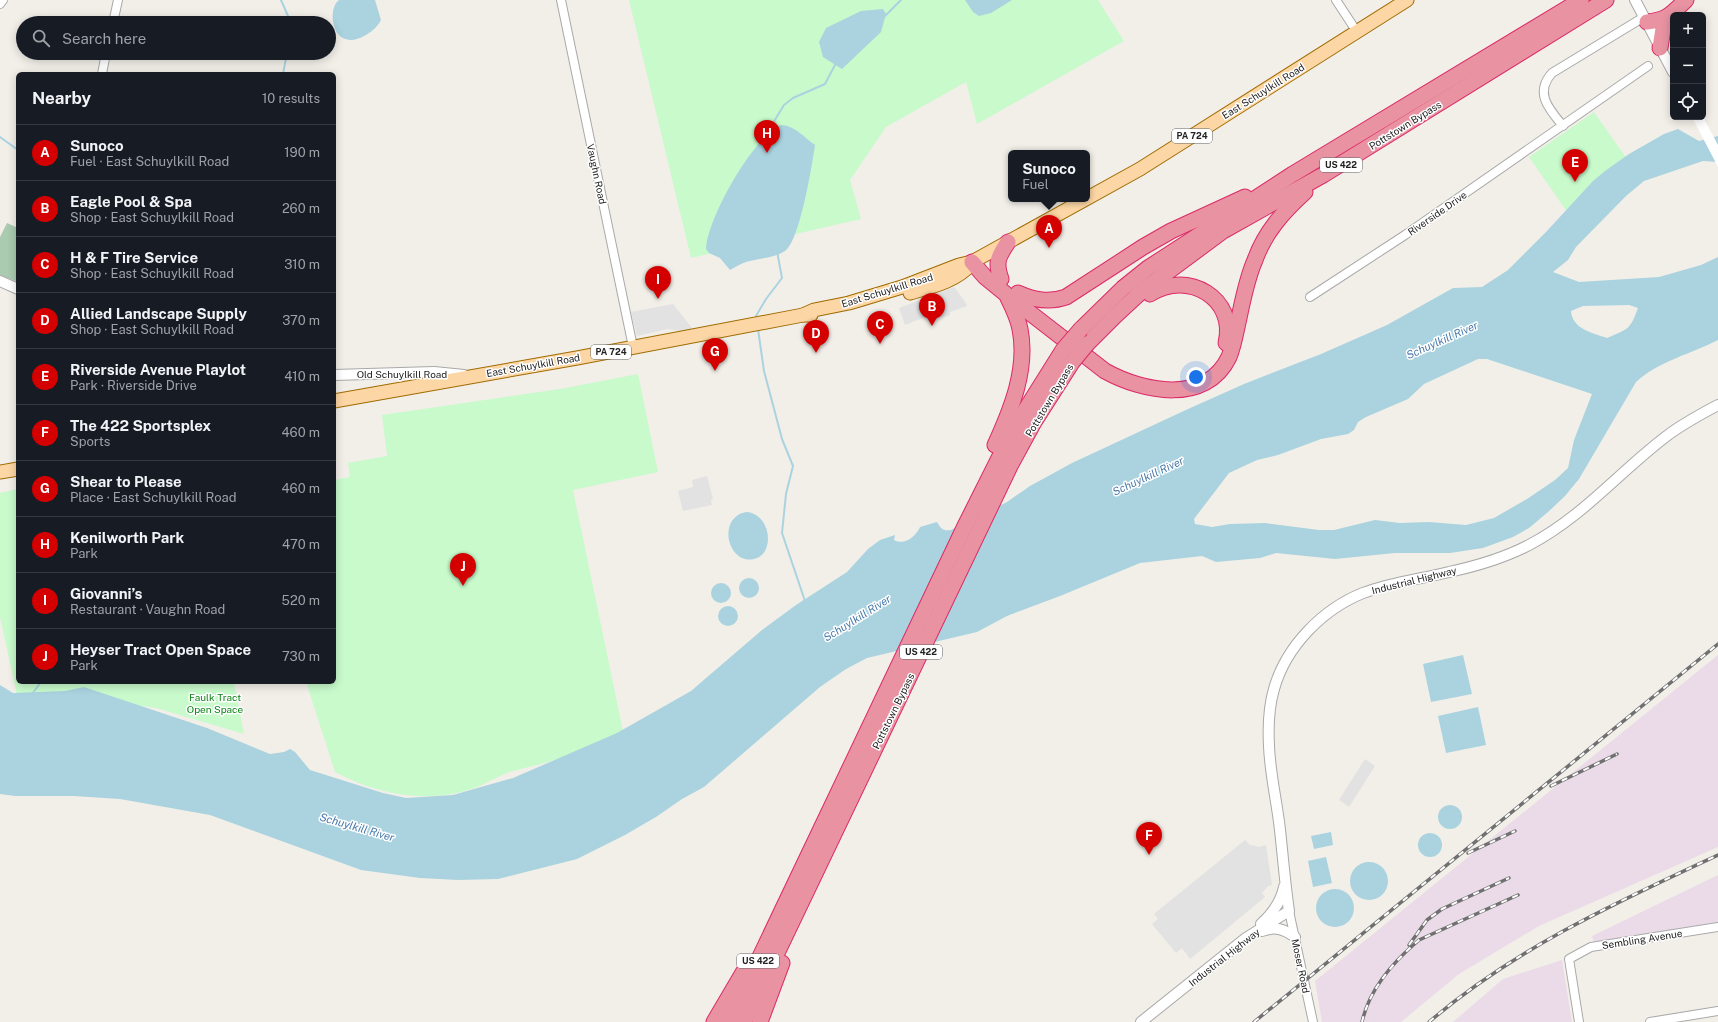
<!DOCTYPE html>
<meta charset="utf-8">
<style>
body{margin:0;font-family:"Public Sans",sans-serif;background:#20242c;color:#f1f3f6}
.controls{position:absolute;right:12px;top:12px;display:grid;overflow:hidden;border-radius:6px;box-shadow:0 2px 10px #0003}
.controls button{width:36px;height:36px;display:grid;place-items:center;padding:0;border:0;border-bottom:1px solid #363941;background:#171b24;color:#f1f3f6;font:20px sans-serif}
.you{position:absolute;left:1196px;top:377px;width:14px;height:14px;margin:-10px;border:3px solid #fff;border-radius:50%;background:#1a73e8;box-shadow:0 0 0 6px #1a73e833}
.badge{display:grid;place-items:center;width:26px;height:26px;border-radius:50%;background:#d40000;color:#fff;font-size:13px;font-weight:700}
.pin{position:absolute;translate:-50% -33px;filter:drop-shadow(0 1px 2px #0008)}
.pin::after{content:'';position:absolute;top:21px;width:14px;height:12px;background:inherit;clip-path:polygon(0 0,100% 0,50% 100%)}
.popup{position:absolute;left:1008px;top:150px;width:82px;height:52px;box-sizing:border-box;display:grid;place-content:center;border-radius:6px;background:#171b24;filter:drop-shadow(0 1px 3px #0005);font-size:13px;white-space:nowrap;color:#9ea1a6}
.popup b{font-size:15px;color:#f1f3f6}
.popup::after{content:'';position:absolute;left:50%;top:100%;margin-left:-8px;border:8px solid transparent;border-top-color:#171b24}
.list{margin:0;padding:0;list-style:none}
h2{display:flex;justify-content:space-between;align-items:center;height:52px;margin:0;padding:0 16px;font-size:17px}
h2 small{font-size:13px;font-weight:400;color:#9ea1a6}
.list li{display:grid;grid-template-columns:26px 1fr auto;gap:12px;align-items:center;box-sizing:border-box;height:56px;padding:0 16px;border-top:1px solid #363941}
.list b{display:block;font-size:15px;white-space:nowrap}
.list p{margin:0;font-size:13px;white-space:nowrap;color:#9ea1a6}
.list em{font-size:13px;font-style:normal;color:#9ea1a6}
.icon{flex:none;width:22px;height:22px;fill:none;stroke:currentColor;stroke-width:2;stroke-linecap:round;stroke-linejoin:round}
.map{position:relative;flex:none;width:1718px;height:1022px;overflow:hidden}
.search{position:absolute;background:#171b24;box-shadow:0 2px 10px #0003;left:16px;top:16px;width:320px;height:44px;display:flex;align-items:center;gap:10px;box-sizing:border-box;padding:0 14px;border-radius:22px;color:#9ea1a6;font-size:15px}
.panel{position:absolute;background:#171b24;box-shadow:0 2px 10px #0003;left:16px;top:72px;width:320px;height:612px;border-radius:6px}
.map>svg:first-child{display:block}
.industrial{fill:#ebdbe8}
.cemetery{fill:#aacbaf}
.park{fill:#c8facc}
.parking{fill:#e2e2e2}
.water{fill:#aad3df;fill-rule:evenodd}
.pier{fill:#fff}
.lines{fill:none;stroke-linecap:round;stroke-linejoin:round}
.stream{stroke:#aad3df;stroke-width:2}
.minor-casing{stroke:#a9a9a9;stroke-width:10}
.tertiary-casing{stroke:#a9a9a9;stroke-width:12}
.primary-casing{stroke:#a06b00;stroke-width:15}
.motorway-casing{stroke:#dc2a67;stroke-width:17}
.minor{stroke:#fff;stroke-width:8}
.tertiary{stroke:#fff;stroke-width:10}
.primary{stroke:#fcd6a4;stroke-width:13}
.motorway{stroke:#e892a2;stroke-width:15}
.rail-casing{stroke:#707070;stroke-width:3.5}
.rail{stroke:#fff;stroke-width:2;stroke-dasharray:6;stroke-linecap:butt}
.motorway-bridge-casing{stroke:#dc2a67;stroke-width:17;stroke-linecap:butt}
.motorway-bridge{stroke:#e892a2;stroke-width:15}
.labels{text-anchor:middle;stroke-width:3;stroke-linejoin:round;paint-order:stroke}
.shield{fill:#fff;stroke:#646464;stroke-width:1}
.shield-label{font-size:9px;font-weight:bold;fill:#222}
.street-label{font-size:10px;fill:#222;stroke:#fff}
.park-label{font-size:10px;fill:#0c8416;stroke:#fff}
.water-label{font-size:11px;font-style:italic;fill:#4a7aab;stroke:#fff}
</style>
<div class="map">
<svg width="1718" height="1022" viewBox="0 0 1718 1022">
<rect width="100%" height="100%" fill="#f2efe9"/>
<!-- industrial -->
<g class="industrial">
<polygon points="1718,655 1718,847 1539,926 1459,974 1401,1022 1322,1022 1315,981"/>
<polygon points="1718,875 1718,922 1594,942 1592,936"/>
<polygon points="1562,960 1572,1022 1453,1022 1503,979"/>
</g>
<!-- cemetery -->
<polygon class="cemetery" points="7,223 18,228 18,282 0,275 0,237"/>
<!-- park -->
<g class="park">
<polygon points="629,0 1098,0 1124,41 977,124 966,82 886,127 850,180 861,219 691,258"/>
<polygon points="1594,112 1627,159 1570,216 1529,157"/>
<path d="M638,374L658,472L573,490L624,736C602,744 580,753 557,759C543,764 528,767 513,771C498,775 485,785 471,789C426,804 376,794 335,772L306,682H334V480L350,477L348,463L387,456L382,415L560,389Z"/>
<polygon points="18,489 18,682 234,682 244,734 156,708 114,702 17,695 0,617 0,493"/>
</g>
<!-- parking -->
<g class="parking">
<polygon points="954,287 964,300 967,306 950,312 950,315 941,318 938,312 905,325 899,308"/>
<polygon points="673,304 692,328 687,332 668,329 637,336 631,312"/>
<polygon points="707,476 713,499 711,500 712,505 683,511 678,491 693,487 692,480"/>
<polygon points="1365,759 1375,766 1349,807 1339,800"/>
<polygon points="1245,840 1250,845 1259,847 1266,845 1272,885 1268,886 1262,893 1265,897 1190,959 1182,948 1176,953 1152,924 1158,919 1154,914"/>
</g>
<!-- water -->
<g class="water">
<path d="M339,0H375L381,20C378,26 373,31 366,35C332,55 326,9 339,0Z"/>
<polygon points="965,0 1012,0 991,13 979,16 973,12"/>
<polygon points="883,9 886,14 881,32 842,69 823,57 819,42 826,28 861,11"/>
<path d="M781,125C794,125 805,138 815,145C812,165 800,241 785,251C774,258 762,258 750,261C743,262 736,267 730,270L720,258L709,253L706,249C707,219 753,137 781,125Z"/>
<path d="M1678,129L1699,141L1718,136V162L1703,161L1644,181L1626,196L1576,247L1568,260L1553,272L1579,282L1659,277L1701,265L1718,257V340C1691,354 1659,361 1636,382L1579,479L1565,496L1548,512L1529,528L1513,537L1483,548L1450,553H1395L1335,559L1276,553L1260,558L1216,562L1202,556L1140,563L1060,596L1007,616L977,632L867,658L846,669L820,687L704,787L682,799L656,817L625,835L577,859L498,879L458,880L420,878L361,870L210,815L120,799L73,796H15L0,794V685L13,693L65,691L84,687L207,728L270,754L284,752L290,749L295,752L310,770L383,793L406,798L453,795L513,778L617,733L691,691L762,630L796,605L847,572L868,549L880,540L895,535L894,540C905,546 916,536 920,527L937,522C941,529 943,531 951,530L1007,502L1030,486L1072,463L1188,409L1244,384L1321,354L1387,325L1453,288L1482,287L1508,270L1546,232L1593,181L1605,171L1629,154L1664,134ZM1629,305L1638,308C1630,330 1628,329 1607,338C1593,333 1572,329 1571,311L1583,306ZM1478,359H1487L1592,394L1574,440L1568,468L1555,480L1527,499L1494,518L1466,525L1429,522L1400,523L1375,520L1334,530H1319L1265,523L1230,524L1212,527L1195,524L1194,519L1229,473L1257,460L1278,455L1321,439L1348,434L1354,430L1358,422L1366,417L1408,399L1424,384Z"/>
<path d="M746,512C763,513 771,532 767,546C765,553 761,557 754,559C728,565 716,518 746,512Z"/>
<circle cx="749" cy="588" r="10"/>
<circle cx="721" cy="593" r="10"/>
<circle cx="728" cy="616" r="10"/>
<polygon points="1463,655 1472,694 1431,702 1423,664"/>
<polygon points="1478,707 1486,745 1446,753 1438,716"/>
<circle cx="1450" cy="817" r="12"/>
<polygon points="1331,832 1333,845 1314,849 1311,836"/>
<circle cx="1430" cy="845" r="12"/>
<polygon points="1326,857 1332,883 1313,887 1308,861"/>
<circle cx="1369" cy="881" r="19"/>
<circle cx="1335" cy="908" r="19"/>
</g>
<!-- pier -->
<polygon class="pier" points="1692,117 1703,117 1718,145 1718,167"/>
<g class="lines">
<!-- stream -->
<g class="stream">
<polyline points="281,0 291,23"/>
<polyline points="885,16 901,0"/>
<polyline points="283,74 287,53"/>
<polyline points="775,129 773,123 784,105 793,98 825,84 836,63"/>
<polyline points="0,137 18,150"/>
<polyline points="756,318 756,316 766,299 782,278 777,251"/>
<polyline points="758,329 764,371 782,439 793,466 786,494 782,533 805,601"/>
<polyline points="32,694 41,682"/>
</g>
<defs>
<g id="minor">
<polyline points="561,0 633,347"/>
<polyline points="1336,0 1357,32"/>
<polyline points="0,4 3,0"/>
<polyline points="113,23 118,0"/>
<polyline points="102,74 106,53"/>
<path d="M1563,126C1549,109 1534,93 1552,73L1644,17"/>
<polyline points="1310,297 1405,235 1648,66"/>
<polyline points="1289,911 1313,1022"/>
<polyline points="1579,1022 1569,959 1591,947 1718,927"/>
<polyline points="1650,1022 1718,1011"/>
</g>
<g id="tertiary">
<polyline points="1635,0 1673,72"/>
<polyline points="0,281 18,289"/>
<polyline points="334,375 434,372 464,375"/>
<path d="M1261,924C1272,914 1281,902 1284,887"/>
<path d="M1262,931C1275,926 1284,929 1295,937"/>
<path d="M1141,1022L1246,938L1289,911C1285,884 1283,857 1280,830C1277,802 1270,774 1269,746C1268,727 1269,706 1274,689C1286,646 1323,609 1363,593C1391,582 1421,579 1449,572C1477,566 1504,558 1529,545C1583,517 1621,470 1668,435C1684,423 1701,414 1718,405"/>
</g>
<g id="primary">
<path d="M910,293C931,287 957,281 971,264"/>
<polyline points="803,315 814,310 849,303 902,287 959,265 972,262 1140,169 1407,0"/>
<polyline points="334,401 577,358 803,315 811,315"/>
<polyline points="0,472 18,469"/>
</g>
<g id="motorway">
<path d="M1647,22C1668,20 1671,14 1686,0"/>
<polyline points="1660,48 1663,29 1666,18"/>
<path d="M972,262L985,277L1007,295L1105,371C1143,392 1206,405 1229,357C1234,345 1236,331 1239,318C1243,299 1247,278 1255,260C1265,232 1283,212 1305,192"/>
<path d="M1001,279C995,262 998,257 1008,242"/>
<path d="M1018,293C1034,300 1049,303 1066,297L1143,247L1171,231L1245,197"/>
<path d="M1150,294C1188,269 1237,299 1226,343"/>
<polyline points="1081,329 1123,288 1148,268 1293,174 1581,0"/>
<polyline points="1087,344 1115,316 1142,291 1223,231 1323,175 1606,0"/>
<path d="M995,445C1011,410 1028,369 1020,329C1018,318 1013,308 1008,298"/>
<polyline points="714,1022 744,971"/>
<polyline points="729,1022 965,526 1007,442 1026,409 1063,350"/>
<polyline points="744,1022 1010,466 1034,422 1073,361"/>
<polyline points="760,1022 782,963"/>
</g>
</defs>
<!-- minor casing -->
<use href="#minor" class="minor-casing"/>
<!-- tertiary casing -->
<use href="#tertiary" class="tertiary-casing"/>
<!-- primary casing -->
<use href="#primary" class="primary-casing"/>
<!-- motorway casing -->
<use href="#motorway" class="motorway-casing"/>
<!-- minor -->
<use href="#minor" class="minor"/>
<!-- tertiary -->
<use href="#tertiary" class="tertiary"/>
<!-- primary -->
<use href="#primary" class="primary"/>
<!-- motorway -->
<use href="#motorway" class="motorway"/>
<defs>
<g id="rail">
<polyline points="1551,786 1617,754"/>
<polyline points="1468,853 1515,831"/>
<polyline points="1409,945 1427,920 1442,909 1509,878"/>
<polyline points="1254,1022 1718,644"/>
<path d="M1362,1022C1369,990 1394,961 1419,940L1518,895"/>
<path d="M1429,1022C1516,948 1615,903 1718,855"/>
</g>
</defs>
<!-- rail casing -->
<use href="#rail" class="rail-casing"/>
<!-- rail -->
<use href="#rail" class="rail"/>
<defs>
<g id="motorway-bridge">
<polyline points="1063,350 1081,329"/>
<polyline points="1073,361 1087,344"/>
</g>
</defs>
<!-- motorway-bridge casing -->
<use href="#motorway-bridge" class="motorway-bridge-casing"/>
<!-- motorway-bridge -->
<use href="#motorway-bridge" class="motorway-bridge"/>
</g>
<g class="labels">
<!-- shield labels -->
<g class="shield">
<rect x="1172" y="129" width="40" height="14" rx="3"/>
<rect x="1320" y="158" width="42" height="14" rx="3"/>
<rect x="591" y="345" width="40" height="14" rx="3"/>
<rect x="900" y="645" width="42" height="14" rx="3"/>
<rect x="737" y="954" width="42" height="14" rx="3"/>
</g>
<g class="shield-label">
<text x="1192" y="139">PA 724</text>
<text x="1341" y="168">US 422</text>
<text x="611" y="355">PA 724</text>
<text x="921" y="655">US 422</text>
<text x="758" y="964">US 422</text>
</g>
<!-- street labels -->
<g class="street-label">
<text transform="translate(1263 91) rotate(-32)" y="4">East Schuylkill Road</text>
<text transform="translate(1405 125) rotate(-32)" y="4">Pottstown Bypass</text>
<text transform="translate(597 174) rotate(78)" y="4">Vaughn Road</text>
<text transform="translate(1437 213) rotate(-35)" y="4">Riverside Drive</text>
<text transform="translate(887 290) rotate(-17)" y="4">East Schuylkill Road</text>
<text transform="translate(533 365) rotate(-10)" y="4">East Schuylkill Road</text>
<text x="402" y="378">Old Schuylkill Road</text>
<text transform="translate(1049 400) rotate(-59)" y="4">Pottstown Bypass</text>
<text transform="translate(1414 580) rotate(-14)" y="4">Industrial Highway</text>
<text transform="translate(893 711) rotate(-64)" y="4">Pottstown Bypass</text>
<text transform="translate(1642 939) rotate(-9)" y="4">Sembling Avenue</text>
<text transform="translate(1224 957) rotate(-38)" y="4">Industrial Highway</text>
<text transform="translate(1301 966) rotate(78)" y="4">Moser Road</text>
</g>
<!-- park labels -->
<g class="park-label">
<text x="215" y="701">Faulk Tract<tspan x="215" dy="12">Open Space</tspan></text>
</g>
<!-- water labels -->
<g class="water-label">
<text transform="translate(1442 340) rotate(-24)" y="4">Schuylkill River</text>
<text transform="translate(1148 476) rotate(-25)" y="4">Schuylkill River</text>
<text transform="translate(857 618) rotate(-32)" y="4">Schuylkill River</text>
<text transform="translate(357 827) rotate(16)" y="4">Schuylkill River</text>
</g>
</g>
</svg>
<div class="controls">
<button>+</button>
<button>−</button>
<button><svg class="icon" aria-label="locate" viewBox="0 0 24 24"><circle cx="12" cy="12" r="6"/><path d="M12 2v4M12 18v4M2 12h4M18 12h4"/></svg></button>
</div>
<div class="you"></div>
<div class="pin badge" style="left:1049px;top:248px">A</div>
<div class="popup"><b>Sunoco</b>Fuel</div>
<div class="pin badge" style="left:932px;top:326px">B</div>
<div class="pin badge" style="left:880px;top:344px">C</div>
<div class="pin badge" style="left:816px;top:353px">D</div>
<div class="pin badge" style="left:1575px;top:182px">E</div>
<div class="pin badge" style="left:1149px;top:855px">F</div>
<div class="pin badge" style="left:715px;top:371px">G</div>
<div class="pin badge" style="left:767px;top:153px">H</div>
<div class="pin badge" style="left:658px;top:299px">I</div>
<div class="pin badge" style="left:463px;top:586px">J</div>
<div class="search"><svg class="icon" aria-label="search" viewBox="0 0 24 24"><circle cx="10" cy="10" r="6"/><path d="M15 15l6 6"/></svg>Search here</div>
<section class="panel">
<h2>Nearby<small>10 results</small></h2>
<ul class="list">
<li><span class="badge">A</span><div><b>Sunoco</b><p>Fuel · East Schuylkill Road</p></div><em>190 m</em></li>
<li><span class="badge">B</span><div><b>Eagle Pool &amp; Spa</b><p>Shop · East Schuylkill Road</p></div><em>260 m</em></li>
<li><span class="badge">C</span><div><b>H &amp; F Tire Service</b><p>Shop · East Schuylkill Road</p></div><em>310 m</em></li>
<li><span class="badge">D</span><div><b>Allied Landscape Supply</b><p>Shop · East Schuylkill Road</p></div><em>370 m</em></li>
<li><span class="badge">E</span><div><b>Riverside Avenue Playlot</b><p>Park · Riverside Drive</p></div><em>410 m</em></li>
<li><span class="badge">F</span><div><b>The 422 Sportsplex</b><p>Sports</p></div><em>460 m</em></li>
<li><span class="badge">G</span><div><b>Shear to Please</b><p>Place · East Schuylkill Road</p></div><em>460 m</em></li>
<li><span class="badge">H</span><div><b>Kenilworth Park</b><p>Park</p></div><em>470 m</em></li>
<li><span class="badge">I</span><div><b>Giovanni’s</b><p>Restaurant · Vaughn Road</p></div><em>520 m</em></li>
<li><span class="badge">J</span><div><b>Heyser Tract Open Space</b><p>Park</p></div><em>730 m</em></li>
</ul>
</section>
</div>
